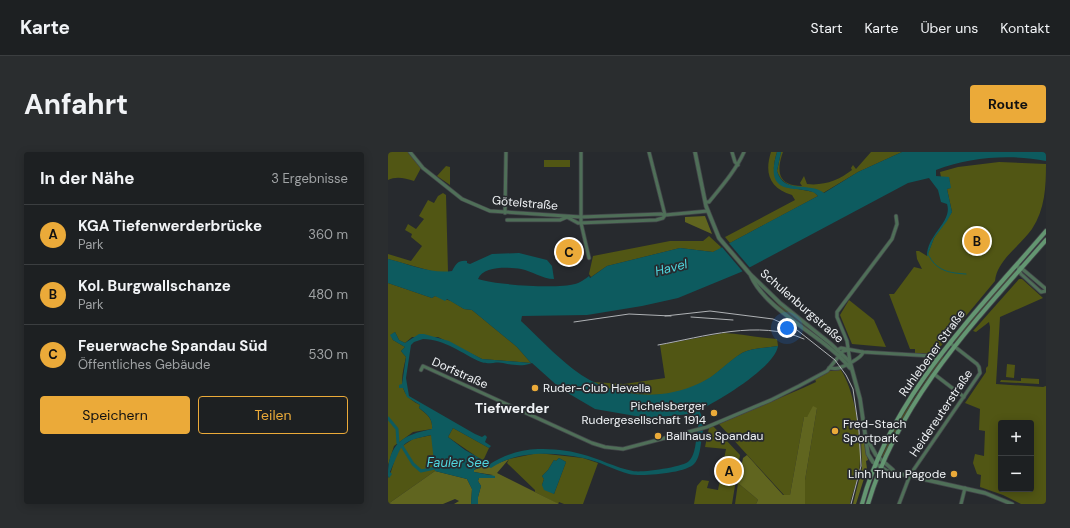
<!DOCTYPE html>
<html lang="de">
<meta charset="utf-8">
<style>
body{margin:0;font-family:"DM Sans",sans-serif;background:#2a2d2f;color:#f1f3f6}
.controls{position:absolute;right:12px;bottom:12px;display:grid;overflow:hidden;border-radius:4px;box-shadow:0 2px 10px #0003}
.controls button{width:36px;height:36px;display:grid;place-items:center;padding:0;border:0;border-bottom:1px solid #3b3e40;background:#1d2022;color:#f1f3f6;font:20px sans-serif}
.you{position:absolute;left:399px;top:176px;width:14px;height:14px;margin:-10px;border:3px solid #fff;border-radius:50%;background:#1a73e8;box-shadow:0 0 0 6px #1a73e833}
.badge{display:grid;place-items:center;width:26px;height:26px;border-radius:50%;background:#ebaa39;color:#111;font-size:13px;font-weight:700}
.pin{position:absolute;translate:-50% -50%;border:2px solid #fff;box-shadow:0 1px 4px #0006}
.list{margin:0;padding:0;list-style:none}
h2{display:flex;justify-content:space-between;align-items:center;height:52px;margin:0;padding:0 16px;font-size:17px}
h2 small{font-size:13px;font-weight:400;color:#a0a3a5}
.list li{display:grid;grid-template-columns:26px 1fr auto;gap:12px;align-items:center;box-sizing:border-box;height:60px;padding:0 16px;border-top:1px solid #3b3e40}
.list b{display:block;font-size:15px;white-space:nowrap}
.list p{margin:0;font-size:13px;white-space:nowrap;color:#a0a3a5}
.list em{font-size:13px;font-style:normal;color:#a0a3a5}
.actions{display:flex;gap:8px;padding:12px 16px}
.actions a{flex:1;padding:9px 0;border:1px solid #ebaa39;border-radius:4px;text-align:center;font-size:14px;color:#ebaa39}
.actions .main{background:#ebaa39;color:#111}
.map{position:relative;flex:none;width:658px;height:352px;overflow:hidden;border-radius:4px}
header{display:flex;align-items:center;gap:24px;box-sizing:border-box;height:56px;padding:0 20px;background:#1d2022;border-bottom:1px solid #3b3e40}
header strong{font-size:19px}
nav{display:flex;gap:22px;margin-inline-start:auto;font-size:14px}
.intro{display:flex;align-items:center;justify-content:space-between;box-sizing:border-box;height:96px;padding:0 24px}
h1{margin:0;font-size:28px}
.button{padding:10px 18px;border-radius:4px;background:#ebaa39;color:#111;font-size:14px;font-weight:700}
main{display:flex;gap:24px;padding:0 24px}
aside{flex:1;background:#1d2022;border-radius:4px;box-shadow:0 2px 10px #0003}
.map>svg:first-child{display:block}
.green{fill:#515614;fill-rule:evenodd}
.forest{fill:#60651f}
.water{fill:#0d5b5f;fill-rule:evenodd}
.pier{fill:#272a2e}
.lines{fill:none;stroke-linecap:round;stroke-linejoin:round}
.stream{stroke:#0d5b5f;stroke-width:1}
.canal{stroke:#0d5b5f;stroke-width:3}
.minor-casing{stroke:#43464a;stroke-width:4.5}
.tertiary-casing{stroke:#43464a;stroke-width:5}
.secondary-casing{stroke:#43464a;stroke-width:5.5}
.minor{stroke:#4f6f58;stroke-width:3}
.tertiary{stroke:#4f6f58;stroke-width:3.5}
.secondary{stroke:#639671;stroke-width:4}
.rail{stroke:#afb2b5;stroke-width:1}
.poi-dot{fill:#ebaa39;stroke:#272a2e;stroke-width:1.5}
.labels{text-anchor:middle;stroke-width:3.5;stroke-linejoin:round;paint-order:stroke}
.street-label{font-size:12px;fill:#f0f3f6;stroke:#272a2e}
.poi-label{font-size:12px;fill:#f0f3f6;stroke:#272a2e;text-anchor:start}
.water-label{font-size:13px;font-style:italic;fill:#50d7df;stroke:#272a2e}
.quarter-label{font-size:14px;font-weight:bold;fill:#f0f3f6;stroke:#272a2e}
</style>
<header>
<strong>Karte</strong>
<nav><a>Start</a><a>Karte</a><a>Über uns</a><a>Kontakt</a></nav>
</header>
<div class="intro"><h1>Anfahrt</h1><a class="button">Route</a></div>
<main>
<aside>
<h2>In der Nähe<small>3 Ergebnisse</small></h2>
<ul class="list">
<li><span class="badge">A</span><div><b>KGA Tiefenwerderbrücke</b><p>Park</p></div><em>360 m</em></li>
<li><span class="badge">B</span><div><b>Kol. Burgwallschanze</b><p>Park</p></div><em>480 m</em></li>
<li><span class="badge">C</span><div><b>Feuerwache Spandau Süd</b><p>Öffentliches Gebäude</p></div><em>530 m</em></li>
</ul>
<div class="actions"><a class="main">Speichern</a><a>Teilen</a></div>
</aside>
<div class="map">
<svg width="658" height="352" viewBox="0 0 658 352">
<rect width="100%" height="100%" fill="#272a2e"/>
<!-- green -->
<g class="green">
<path d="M0,0H20L33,16L26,29C17,26 8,24 0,28Z"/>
<path d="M383,0H389C378,35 398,34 426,40L430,44L342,91L337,85L339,84L407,48L404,43C382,36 376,22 383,0Z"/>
<path d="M393,0H395C388,19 390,34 414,34L412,31L416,24L419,32C436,34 451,28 464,18L463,16L465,13L468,17L483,0H514L470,20L435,41C420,37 395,38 389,19Z"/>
<rect x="156" y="8" width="26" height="7"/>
<path d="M611,10L658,12C658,35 657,57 644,77C632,94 609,108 607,129L548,200L544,202L527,201V197H522L501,142H506L526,115L534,117L529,107L528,99H531L539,104L546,86L564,60L559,37L562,36L561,25H553L552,20L570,15Z"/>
<polygon points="58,14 62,15 62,33 49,24"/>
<polygon points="55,41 58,43 60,120 47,120 0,107 0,102 23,109 34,94 23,85 24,82 17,78 20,72 28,77 36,67 31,64 40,48 46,51 50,44"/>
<polygon points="321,84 333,95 332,97 325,100 292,96 219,114 203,125 201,122 205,104 282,89 315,89"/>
<polygon points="626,118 628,120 565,192 574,178"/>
<path d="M631,127H634L655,146L612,165L608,232L655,235L658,234V352H633L615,343L592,335L593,323L589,322L585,311L587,302L596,304L597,279L591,278L592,257L577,251L598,220V216L600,214L602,175L601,170L588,180L585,179ZM613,271H643V337H613Z"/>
<polygon points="367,128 440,192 439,193 393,156"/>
<path d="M0,131L44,146L47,144L63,149L76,157L84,158L129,195L143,211L94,207L50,185H24L17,191L11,188L7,180L3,183L5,188L17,195L13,199L18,205C13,227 9,242 32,253L31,256C39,263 45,266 44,277L25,280L6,294L0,313Z"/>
<polygon points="461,148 486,168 498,195 464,192 452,163"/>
<path d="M336,181C354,182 371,186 389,187L390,194C379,196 363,196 354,201C343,208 333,218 322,226C287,249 243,247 205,230L236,232L277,226L272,193Z"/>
<polygon points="554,204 556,205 530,243 496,306 494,304 511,269"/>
<polygon points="619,212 627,213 626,226 618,225"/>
<path d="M453,218C468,242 475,291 471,319C469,331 464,341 462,352H417V328L429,256L419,265H416L402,343H396L331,272L415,236L428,230L427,227L441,219Z"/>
<polygon points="633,226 651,227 651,232 612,230 613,228 633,229"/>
<polygon points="325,274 352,303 344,352 306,352 309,334 314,328 321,329 319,336 330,338 338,297 317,295 321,276"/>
<polygon points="65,276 101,296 95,309 60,285"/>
<polygon points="44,283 47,319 0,352 0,324 1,326 10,297 25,287"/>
<path d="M150,301L195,306L210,311L195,352H176L171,350L170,352L147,340V338L119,311L121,307ZM171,306L178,310L166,342L154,333L156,327L154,324L160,318L166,308L168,309Z"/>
<polygon points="350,331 368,346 370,348 368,352 347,352"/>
</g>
<!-- forest -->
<g class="forest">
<polygon points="317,64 324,82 297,70 297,65"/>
<polygon points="425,254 429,256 417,328 417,352 368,352 370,348 368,346 350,331 355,306 359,303 395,343 402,343 416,265 419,265"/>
<polygon points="475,284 480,308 478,309 479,317 468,352 465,352 474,316 473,285"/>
<polygon points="121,307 109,321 171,352 90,352 90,345 93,334 90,329 91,326 105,323 86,320 86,318 96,313 98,316"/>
<polygon points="47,319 79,327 84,337 83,352 66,352 71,349 67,347 55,352 0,352"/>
</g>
<!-- water -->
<g class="water">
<path d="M389,0H393L389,19C396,43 421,29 436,41L470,20L514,0H658V9C623,2 581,5 548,18V24L561,25L563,36L559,37L564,60L559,69L546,86L539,105C538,83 565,70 559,52L553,50L550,38L541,26L520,31L353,120L290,146L254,154L199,163L134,164L133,169C150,185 167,203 185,217C221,245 270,251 312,231C328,224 339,210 354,201C363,196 379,196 390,194C387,215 331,249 311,258C317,268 315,281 313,291C312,298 311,307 306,312C298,321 254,325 241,322C226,318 211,309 195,306C166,300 129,298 103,316L96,313L86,318V320L107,324V326H91L90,329L93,334L90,345V352H83L84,337L79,327L47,319L43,283C10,290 15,292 2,320L4,322L1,326L0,324C0,292 14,283 44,277C45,266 39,262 31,256L32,253L19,245L15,236H11V233L14,232L18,205L13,199L17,195L5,188L2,183L7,180L11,188L17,191L31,182H36L61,189L94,207L143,211L129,195L84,158L76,157L59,147L57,149L47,144L44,146L0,131V107C21,112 43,122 64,119C68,112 70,108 79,109V111L82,112L104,102L131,101L159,108L164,114L166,127C154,127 144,119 133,117C120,115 95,114 90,127C108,133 169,137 187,132C192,131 197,127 201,124L202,126L219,114L292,96L325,100L430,44C419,29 373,52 389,0ZM35,187C57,187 74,202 93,210C101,213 108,209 115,211C123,213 135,215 144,211L173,237L207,257L259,266L303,262C313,267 310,280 308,289C307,296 306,304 301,309C296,315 253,321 245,319C228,316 210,306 193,302C180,298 164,297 150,297C133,297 115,304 102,312L77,298L60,285L65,276L101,296L103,294L97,290L99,285L97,283L94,285L87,282L21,244L18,226L23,193L26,190Z"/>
<polygon points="171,306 178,310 166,342 156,338 154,333 156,327 154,324 160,318 166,308 168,309"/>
</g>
<!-- pier -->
<polygon class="pier" points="340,90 363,117 356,121 333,94"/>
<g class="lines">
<!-- stream -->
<path class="stream" d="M540,102C548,119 561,121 578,122"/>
<!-- canal -->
<g class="canal">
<polyline points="0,266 9,277 10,291"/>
<polyline points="14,294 25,312 33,319 47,316"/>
</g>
<defs>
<g id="minor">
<polyline points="22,0 35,16 74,47 102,59 193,65 273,62 277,63 320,59"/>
<polyline points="193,0 193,71 201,106"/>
<polyline points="261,0 277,63"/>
<polyline points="344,0 347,10 350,13"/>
<path d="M318,50H321C334,34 348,18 356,0"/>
<polyline points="117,61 118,0"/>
<polyline points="179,65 190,71 268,68 275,66 277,63"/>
<polyline points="119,68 172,68 179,65"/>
<polyline points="629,113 633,122 653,140 658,139"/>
<polyline points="632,115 658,137"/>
<polyline points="449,198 453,196 475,200 544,204 549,207"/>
<polyline points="462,210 459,189 449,165 449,160 504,87 509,72 508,64"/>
<path d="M441,216C444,216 448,217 451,216C457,214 474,206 475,200"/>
<polyline points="33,218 35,214 204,291 217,295 235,297 319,275 383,248 411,234 439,219 455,199 461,198"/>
<polyline points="546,222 576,245"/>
<polyline points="511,352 522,323 592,221 591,215 589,212 562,191"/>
<polyline points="573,352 577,336"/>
</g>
<g id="tertiary">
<polyline points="307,0 318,54 331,86 362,122 392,151 443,192 462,210 472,247 480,302 485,310 499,319 597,341 624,352"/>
<path d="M363,124C379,160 438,185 462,216"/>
<polyline points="479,287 488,303 505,318"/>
</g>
<g id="secondary">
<path d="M474,352C503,244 587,162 658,79"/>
<path d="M480,352C511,247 588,168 658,88"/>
</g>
</defs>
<!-- minor casing -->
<use href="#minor" class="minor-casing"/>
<!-- tertiary casing -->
<use href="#tertiary" class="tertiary-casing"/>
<!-- secondary casing -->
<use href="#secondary" class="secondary-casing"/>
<!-- minor -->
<use href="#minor" class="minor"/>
<!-- tertiary -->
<use href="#tertiary" class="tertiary"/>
<!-- secondary -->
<use href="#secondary" class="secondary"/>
<!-- rail -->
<g class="rail">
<polyline points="277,164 322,159 385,167 409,178 447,208 458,223 465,237 471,279 473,314 463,352"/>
<polyline points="303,165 345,168"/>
<polyline points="186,170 241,162 283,164"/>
<path d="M270,193C315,185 371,167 416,187"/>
</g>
</g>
<!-- markers -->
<g class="poi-dot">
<circle cx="147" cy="236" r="4"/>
<circle cx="326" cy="261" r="4"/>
<circle cx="447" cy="279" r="4"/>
<circle cx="270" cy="284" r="4"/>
<circle cx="566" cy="322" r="4"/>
</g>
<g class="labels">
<!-- street labels -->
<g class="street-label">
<text transform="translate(137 51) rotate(5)" y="4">Götelstraße</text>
<text transform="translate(414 154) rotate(41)" y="4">Schulenburgstraße</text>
<text transform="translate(544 201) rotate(-54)" y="4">Ruhlebener Straße</text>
<text transform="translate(72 221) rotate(24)" y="4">Dorfstraße</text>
<text transform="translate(553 261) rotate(-56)" y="4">Heidereuterstraße</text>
</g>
<!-- poi labels -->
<g class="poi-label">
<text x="155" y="240">Ruder-Club Hevella</text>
<text x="318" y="258" text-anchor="end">Pichelsberger<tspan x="318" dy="14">Rudergesellschaft 1914</tspan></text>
<text x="455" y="276">Fred-Stach<tspan x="455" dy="14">Sportpark</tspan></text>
<text x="278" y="288">Ballhaus Spandau</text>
<text x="558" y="326" text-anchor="end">Linh Thuu Pagode</text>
</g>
<!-- water labels -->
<g class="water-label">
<text transform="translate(283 115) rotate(-14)" y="5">Havel</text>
<text x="70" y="315">Fauler See</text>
</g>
<!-- quarter labels -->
<g class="quarter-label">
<text x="124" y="261">Tiefwerder</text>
</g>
</g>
</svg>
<div class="controls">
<button>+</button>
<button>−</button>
</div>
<div class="you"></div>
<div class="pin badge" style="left:341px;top:319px">A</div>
<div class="pin badge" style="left:589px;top:89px">B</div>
<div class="pin badge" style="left:181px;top:100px">C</div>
</div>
</main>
